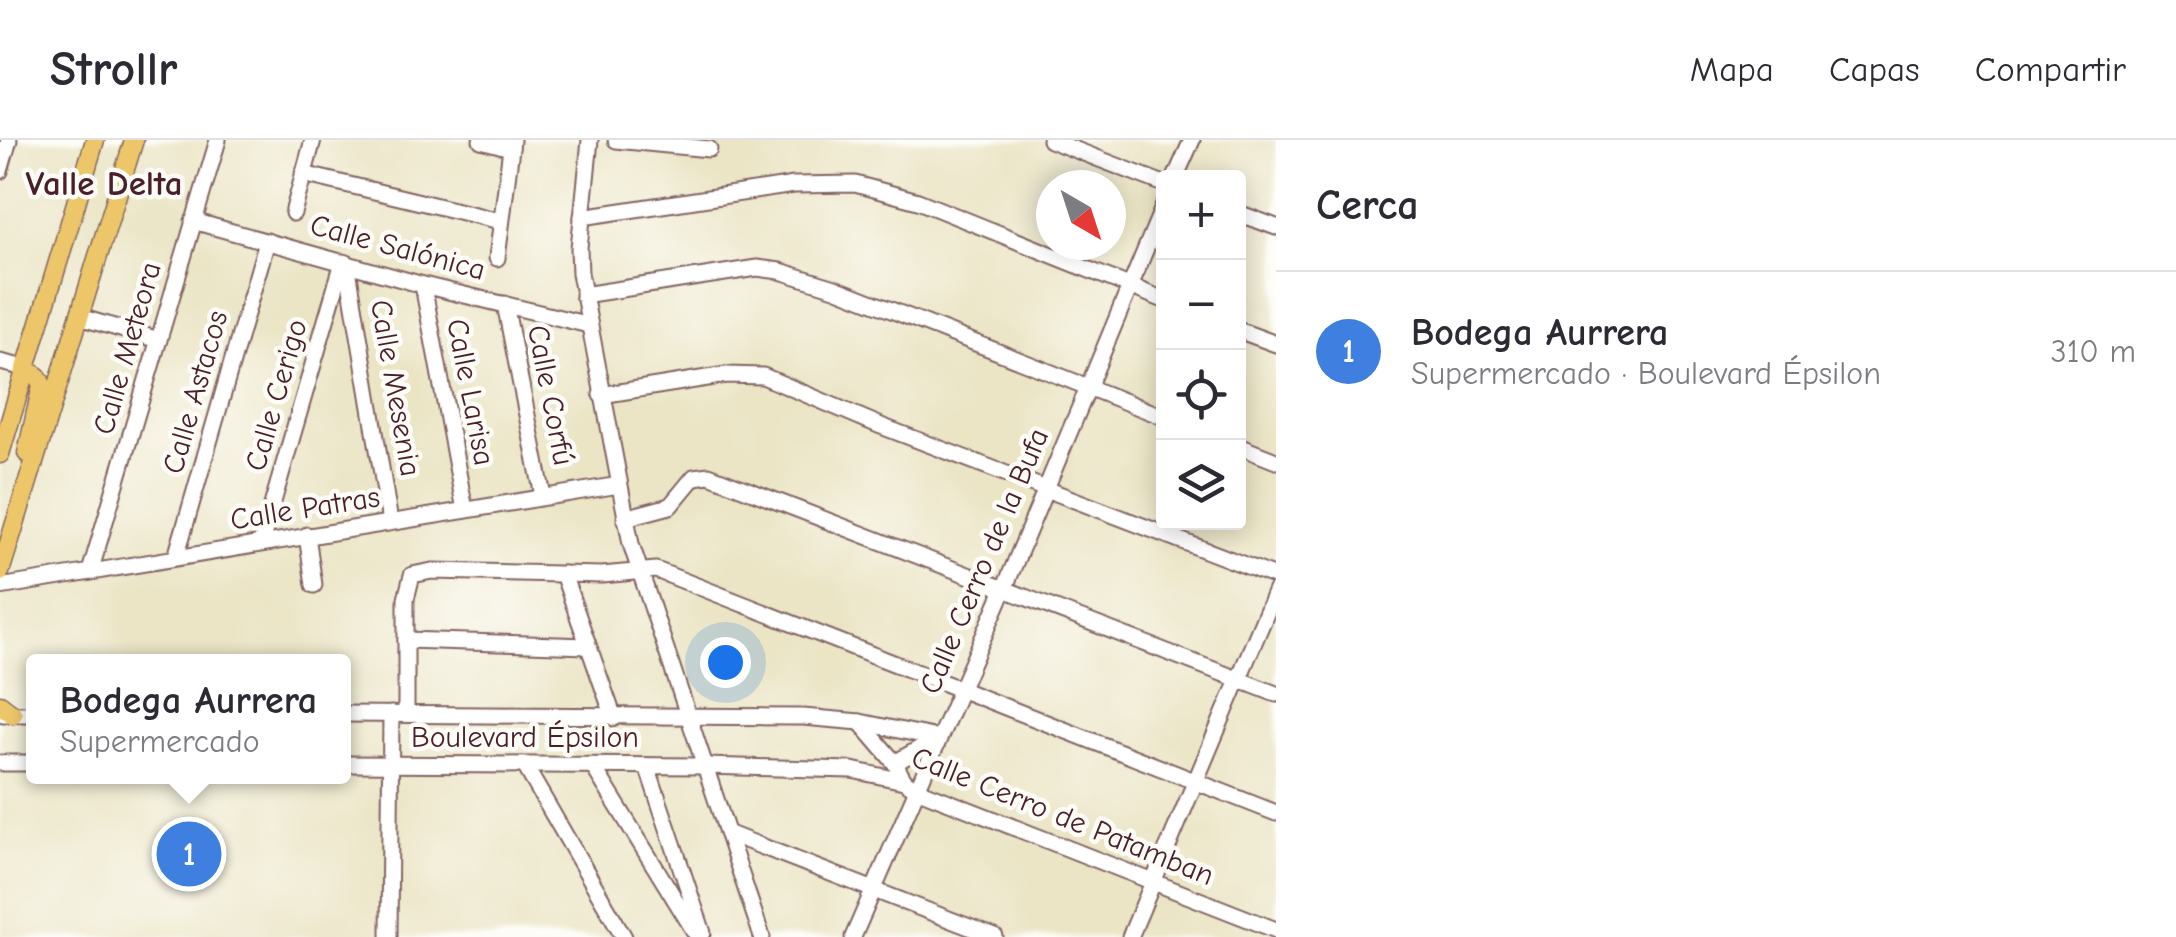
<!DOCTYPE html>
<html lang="es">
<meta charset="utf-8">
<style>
body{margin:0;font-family:"Comic Neue",sans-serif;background:#f7f7f7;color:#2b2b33}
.controls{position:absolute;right:30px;top:30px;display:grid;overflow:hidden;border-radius:10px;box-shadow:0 5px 25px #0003}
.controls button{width:90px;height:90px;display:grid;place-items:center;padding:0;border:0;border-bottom:2px solid #e1e1e2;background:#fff;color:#2b2b33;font:50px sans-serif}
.compass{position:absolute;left:1036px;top:30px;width:90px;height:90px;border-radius:50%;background:#fff;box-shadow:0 5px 25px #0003;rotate:141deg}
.you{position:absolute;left:725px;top:522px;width:35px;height:35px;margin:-25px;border:8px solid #fff;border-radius:50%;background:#1a73e8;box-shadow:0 0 0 15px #1a73e833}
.badge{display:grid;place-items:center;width:65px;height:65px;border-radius:50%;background:#ea580c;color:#fff;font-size:32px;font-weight:700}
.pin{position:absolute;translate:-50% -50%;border:5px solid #fff;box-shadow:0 2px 10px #0006}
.popup{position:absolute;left:26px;top:514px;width:325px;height:130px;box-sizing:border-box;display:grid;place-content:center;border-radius:10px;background:#fff;filter:drop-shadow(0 2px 8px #0005);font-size:32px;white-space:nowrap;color:#7c7c81}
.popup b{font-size:38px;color:#2b2b33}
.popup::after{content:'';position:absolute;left:50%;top:100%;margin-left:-20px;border:20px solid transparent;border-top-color:#fff}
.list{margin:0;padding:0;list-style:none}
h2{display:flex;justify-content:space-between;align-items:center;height:130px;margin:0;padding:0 40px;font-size:42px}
h2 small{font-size:32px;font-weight:400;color:#7c7c81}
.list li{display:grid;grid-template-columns:65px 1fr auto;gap:30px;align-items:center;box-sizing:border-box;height:160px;padding:0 40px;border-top:2px solid #e1e1e2}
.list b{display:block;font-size:38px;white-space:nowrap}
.list p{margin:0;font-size:32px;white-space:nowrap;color:#7c7c81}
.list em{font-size:32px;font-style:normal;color:#7c7c81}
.icon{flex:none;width:55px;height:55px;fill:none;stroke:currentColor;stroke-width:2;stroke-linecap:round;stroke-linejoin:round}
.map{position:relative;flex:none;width:1276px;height:797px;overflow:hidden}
header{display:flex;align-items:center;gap:60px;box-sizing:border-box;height:140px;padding:0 50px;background:#fff;border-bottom:2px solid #e1e1e2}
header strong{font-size:48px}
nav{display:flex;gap:55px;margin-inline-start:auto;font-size:35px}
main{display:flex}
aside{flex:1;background:#fff}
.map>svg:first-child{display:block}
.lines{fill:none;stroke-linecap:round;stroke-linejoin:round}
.minor-casing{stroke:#826461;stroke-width:19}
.major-casing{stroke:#826461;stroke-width:21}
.minor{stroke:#fff;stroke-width:15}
.major{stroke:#ecc669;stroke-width:18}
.labels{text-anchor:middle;stroke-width:9;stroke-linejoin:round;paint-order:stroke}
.street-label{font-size:30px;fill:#4a1f2b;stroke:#fdfcf7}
.quarter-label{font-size:35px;font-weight:bold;fill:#4a1f2b;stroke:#fdfcf7}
</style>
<header>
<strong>Strollr</strong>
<nav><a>Mapa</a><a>Capas</a><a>Compartir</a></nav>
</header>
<main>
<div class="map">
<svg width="1276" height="797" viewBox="0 0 1276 797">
<rect width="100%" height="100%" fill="#fdfcf7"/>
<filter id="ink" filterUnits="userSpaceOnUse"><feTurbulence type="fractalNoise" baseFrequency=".01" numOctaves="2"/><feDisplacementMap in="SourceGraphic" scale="20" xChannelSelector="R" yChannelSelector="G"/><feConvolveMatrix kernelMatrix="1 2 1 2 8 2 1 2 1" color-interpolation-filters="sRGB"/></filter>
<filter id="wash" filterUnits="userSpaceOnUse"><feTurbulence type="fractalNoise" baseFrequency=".0048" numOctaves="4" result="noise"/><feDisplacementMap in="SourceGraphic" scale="40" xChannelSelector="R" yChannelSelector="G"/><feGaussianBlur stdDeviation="2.25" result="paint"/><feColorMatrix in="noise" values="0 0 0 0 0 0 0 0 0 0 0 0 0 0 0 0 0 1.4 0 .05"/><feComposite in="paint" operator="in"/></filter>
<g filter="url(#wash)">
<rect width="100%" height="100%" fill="#ebe5c6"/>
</g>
<g filter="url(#ink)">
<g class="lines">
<defs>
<g id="minor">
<polyline points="481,0 511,8"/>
<polyline points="590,0 579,108 580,133 631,404 762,797"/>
<polyline points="616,0 709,9"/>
<polyline points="1050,0 1164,44"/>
<polyline points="0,31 9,0"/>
<polyline points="303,34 500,81"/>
<polyline points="1175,38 1192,0"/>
<polyline points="293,73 313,0"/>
<polyline points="1238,73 1276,87"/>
<polyline points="582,77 794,45 855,44 918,61 1164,160"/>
<polyline points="193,81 423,145 589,185"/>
<polyline points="497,118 512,0"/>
<polyline points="347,123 390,382"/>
<polyline points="423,145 465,370"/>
<polyline points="583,155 757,128 780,131 835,148 1164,277"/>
<polyline points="505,164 543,356"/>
<polyline points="79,177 159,200"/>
<polyline points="1238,190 1276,204"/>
<polyline points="0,222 25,228"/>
<polyline points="601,255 726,235 763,236 881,286 1276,437"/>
<polyline points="1238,306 1276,321"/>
<polyline points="625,378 670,366 694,337 709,335 1276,554"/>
<polyline points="307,395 314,445"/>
<polyline points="261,403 343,122"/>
<polyline points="176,417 267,101"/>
<polyline points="90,432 218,0"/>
<polyline points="563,434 614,578"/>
<polyline points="0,447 619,345"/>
<polyline points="406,500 588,506"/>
<polyline points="3,574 34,574"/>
<polyline points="344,574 803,577 860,582 937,598"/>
<polyline points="406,574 406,459 412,435 432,431 602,435 656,430 1276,673"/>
<polyline points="860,582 895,623 904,641"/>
<polyline points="0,623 34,623"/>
<polyline points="895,623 937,598"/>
<polyline points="344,624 705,626 852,630 904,641 916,649 1276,790"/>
<polyline points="525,626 624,797"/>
<polyline points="593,626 698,797"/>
<polyline points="647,626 703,793"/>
<polyline points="727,693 995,797"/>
<polyline points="389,797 391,574"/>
<polyline points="853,797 1005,447 1164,65"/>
<polyline points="1130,797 1276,450"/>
</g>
<g id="major">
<polyline points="25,228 38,237 42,245 27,313"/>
<polyline points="0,314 95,0"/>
<polyline points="0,432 134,0"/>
<polyline points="0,564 13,574"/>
</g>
</defs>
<!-- minor casing -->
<use href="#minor" class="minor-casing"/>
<!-- major casing -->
<use href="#major" class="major-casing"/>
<!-- minor -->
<use href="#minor" class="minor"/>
<!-- major -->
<use href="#major" class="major"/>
</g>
</g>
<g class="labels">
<!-- street labels -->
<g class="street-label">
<text transform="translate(398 107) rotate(15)" y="10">Calle Salónica</text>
<text transform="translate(127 208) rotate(-74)" y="10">Calle Meteora</text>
<text transform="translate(396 248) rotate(80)" y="10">Calle Mesenia</text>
<text transform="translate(195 252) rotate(-74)" y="10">Calle Astacos</text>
<text transform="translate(471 252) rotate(79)" y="10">Calle Larisa</text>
<text transform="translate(276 255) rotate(-74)" y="10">Calle Cerigo</text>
<text transform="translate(551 255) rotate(79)" y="10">Calle Corfú</text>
<text transform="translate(305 368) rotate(-9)" y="10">Calle Patras</text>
<text transform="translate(984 421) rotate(-67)" y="10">Calle Cerro de la Bufa</text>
<text x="525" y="607">Boulevard Épsilon</text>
<text transform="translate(1063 676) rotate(22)" y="10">Calle Cerro de Patamban</text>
</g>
<!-- quarter labels -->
<g class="quarter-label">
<text x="104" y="55">Valle Delta</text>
</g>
</g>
</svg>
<div class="controls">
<button>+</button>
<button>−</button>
<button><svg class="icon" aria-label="locate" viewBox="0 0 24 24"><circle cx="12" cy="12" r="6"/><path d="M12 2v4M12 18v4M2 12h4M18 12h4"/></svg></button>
<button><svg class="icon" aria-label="layers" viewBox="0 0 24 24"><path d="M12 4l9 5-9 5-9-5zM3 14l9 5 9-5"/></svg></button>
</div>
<svg class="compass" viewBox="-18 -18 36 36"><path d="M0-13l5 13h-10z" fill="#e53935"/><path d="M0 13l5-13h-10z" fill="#7c7c81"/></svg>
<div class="you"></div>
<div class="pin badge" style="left:189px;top:714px;background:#3f7fe0">1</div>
<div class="popup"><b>Bodega Aurrera</b>Supermercado</div>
</div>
<aside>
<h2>Cerca<small></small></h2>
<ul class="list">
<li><span class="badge" style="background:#3f7fe0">1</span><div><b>Bodega Aurrera</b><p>Supermercado · Boulevard Épsilon</p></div><em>310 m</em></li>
</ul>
</aside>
</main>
